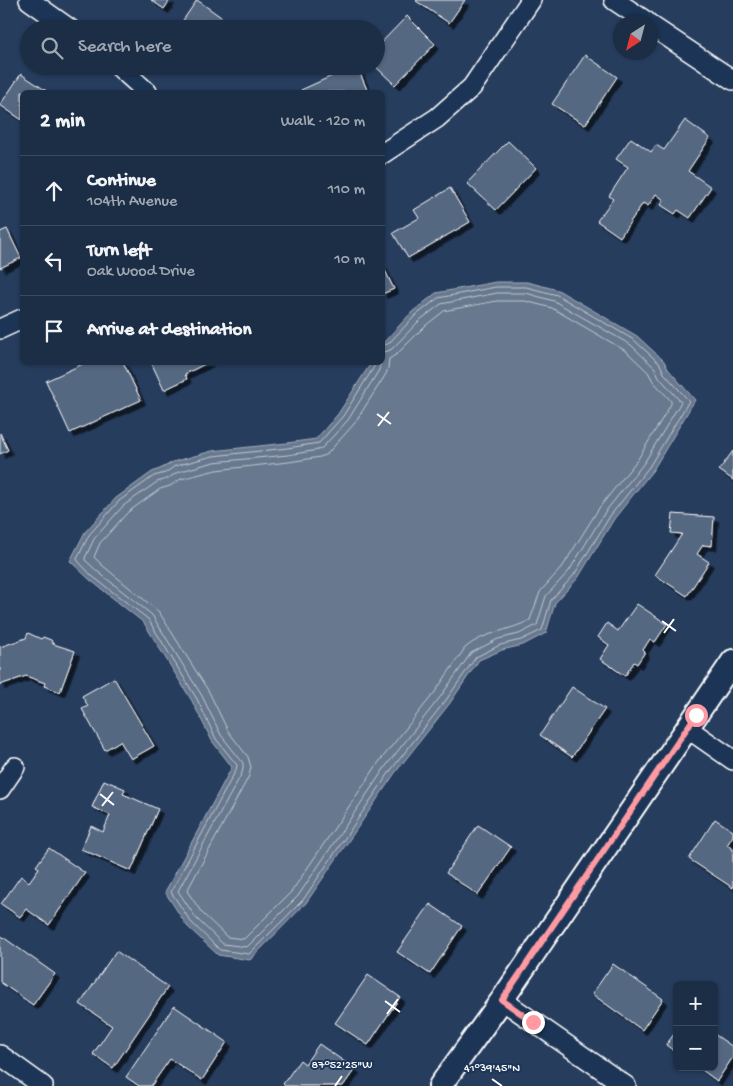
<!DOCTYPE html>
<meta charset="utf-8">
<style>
body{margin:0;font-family:"Gochi Hand",sans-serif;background:#25364d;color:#f1f3f6}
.controls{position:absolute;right:15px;bottom:15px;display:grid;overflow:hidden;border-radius:8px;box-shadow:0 1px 4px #0004}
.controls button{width:45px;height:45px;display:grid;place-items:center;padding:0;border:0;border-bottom:1px solid #3a4a5f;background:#1c2e46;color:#f1f3f6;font:25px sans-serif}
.compass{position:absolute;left:613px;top:15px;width:45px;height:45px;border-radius:50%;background:#1c2e46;box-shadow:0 1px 4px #0004;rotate:216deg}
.stop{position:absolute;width:15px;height:15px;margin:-11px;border:4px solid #ff9aa2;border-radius:50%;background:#fff}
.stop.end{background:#ff9aa2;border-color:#fff;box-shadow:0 1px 5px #0008}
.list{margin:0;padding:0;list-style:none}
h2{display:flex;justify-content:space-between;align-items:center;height:65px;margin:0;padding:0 20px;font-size:21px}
h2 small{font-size:16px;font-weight:400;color:#a0a8b3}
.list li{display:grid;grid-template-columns:32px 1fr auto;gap:15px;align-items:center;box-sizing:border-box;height:70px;padding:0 20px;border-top:1px solid #3a4a5f}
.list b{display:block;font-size:19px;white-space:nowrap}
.list p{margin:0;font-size:16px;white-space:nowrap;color:#a0a8b3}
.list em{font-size:16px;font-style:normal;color:#a0a8b3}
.icon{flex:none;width:28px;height:28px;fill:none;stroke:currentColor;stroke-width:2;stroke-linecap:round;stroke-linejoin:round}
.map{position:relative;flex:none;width:733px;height:1086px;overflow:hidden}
.search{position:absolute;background:#1c2e46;box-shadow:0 1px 4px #0004;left:20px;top:20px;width:365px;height:55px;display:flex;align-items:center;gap:12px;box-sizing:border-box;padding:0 18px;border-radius:28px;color:#a0a8b3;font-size:19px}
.panel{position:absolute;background:#1c2e46;box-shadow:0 1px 4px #0004;left:20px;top:90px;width:365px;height:275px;border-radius:8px}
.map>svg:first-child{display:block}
.water{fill:#67788e;stroke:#a4aebb}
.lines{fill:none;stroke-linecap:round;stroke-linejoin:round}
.shore{stroke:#c2c9d2;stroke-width:1}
.building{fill:#556781;stroke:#fff;filter:url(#shadow)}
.minor-casing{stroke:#fff;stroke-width:22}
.tertiary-casing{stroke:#fff;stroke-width:26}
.minor{stroke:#1d3557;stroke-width:19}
.tertiary{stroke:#1d3557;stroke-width:22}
.route{stroke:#ff9aa2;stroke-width:6}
.ticks{fill:none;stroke:#fff;stroke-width:2}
.ticks-label{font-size:12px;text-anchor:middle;fill:#fff;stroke:#1d3557;stroke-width:4;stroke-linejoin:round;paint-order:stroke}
</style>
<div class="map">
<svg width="733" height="1086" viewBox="0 0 733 1086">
<defs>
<filter id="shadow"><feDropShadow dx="4.5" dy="4.5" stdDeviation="0" flood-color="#0009"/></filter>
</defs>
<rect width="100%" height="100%" fill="#263d5e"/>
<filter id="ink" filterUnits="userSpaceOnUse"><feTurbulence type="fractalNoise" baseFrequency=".02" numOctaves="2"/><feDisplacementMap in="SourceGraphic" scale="10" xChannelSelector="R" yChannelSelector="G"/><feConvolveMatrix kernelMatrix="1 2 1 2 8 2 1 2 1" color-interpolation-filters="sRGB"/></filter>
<g filter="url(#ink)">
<!-- water -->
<polygon class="water" points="496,282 527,282 558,290 637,336 664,361 668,369 695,400 653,470 614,519 578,578 555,603 546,633 523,645 502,650 479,660 450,703 395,773 306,903 250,960 218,955 187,926 165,892 232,767 212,741 192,701 144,623 89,579 70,561 85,532 116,498 152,472 162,468 173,462 212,451 287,443 316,439 338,414 371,363 382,362 383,343 412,312 436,293"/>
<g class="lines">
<!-- shore -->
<g class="shore">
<path d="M497,301H525L552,308L626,351L648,372L653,381L671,401V404L638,459L599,508L563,566L540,592L530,620C510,631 483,632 465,648L435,692L379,762L292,891L244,939L227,937L202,913L187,891L249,776L251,767L248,757L228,731L209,692L159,612L102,565L94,557L100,543L128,512L160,489L170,486L181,479L216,470L289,462L320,457L327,454L354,424L386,374L388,368L389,359L397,354L425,326L444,311Z"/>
<polyline points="374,362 374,367 343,416 319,443 288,448 213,456 175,466 165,473 154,476 119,501 89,535 77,559 78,561 92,576 148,619 197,699 216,739 237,765 236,770 171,892 191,922 220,950 249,954 303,900 391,770 446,700 476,657 500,645 521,640 542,630 551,600 574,575 610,516 649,467 689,401 664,373 660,364 634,340 557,295 526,287 496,287 438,298 415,316 388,344 382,345"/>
<polyline points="381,362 379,370 348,420 322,448 318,450 288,455 214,462 178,472 167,479 157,482 123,506 94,539 85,558 85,560 97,571 152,615 202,696 221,735 243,763 243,768 242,773 178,891 196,918 223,944 247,947 298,896 386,766 441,696 471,653 498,639 519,634 537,625 546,596 569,571 605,512 644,463 681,402 659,377 655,368 631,345 554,301 526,293 497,293 441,304 420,320 392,349 388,351 382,352"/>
</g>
</g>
<!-- building -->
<g class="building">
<polygon points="151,0 170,0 164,9"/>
<polygon points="197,0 238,29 177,29"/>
<polygon points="417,0 465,0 449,23 416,1"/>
<polygon points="407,16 435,44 395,85 375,66 376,66 376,48"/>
<polygon points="585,55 617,77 585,125 552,104"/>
<polygon points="354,66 357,66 368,92 302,92 301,90"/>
<polygon points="21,74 48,92 22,92 22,120 0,105"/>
<polygon points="685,120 710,138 688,171 711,187 690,218 678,210 675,214 661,205 664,200 656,194 648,206 643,203 620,237 597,221 613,199 609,196 628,167 616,159 631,138 651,152 656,145 664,150"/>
<polygon points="508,141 536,168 496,210 467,183"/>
<polygon points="450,188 470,222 408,258 393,233 419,218 414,210"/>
<polygon points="7,229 21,258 0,268 0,232"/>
<polygon points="382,264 394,289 382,294"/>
<polygon points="87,362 123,362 141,400 70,433 46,381"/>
<polygon points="151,362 209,362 185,374 187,379 164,390"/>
<polygon points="0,433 8,450 0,454"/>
<polygon points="733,451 733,480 719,470"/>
<polygon points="673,514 714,517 712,546 703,545 697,554 709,562 687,596 655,575 682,534 671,533"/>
<polygon points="637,604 667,624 655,642 650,639 643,650 645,652 637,664 634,662 625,676 600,659 609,645 598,637 607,623 618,631"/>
<polygon points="28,633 41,639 43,637 51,640 53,644 75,651 60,692 44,686 45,683 26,676 0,685 0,647 26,638"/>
<polygon points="114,678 154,746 131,759 120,741 105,750 82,709 88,706 82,696"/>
<polygon points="572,687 605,709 572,757 540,735"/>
<polygon points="104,780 125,789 123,794 158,809 131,871 81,849 91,826 103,832 110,815 92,807"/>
<polygon points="715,819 733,831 733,836 727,845 733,849 733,888 689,859"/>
<polygon points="478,825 511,847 478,895 446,873"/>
<polygon points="49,848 85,873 49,925 26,909 20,917 1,904 21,876 29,882 39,868 36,866"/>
<polygon points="430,904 462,926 430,974 397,952"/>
<polygon points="0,935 55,974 33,1005 0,982"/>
<polygon points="116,951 168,987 113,1068 93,1054 112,1026 80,1004"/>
<polygon points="613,964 663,999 642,1030 592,994"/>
<polygon points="368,975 400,997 368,1045 335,1023"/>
<polygon points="174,1006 227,1042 202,1080 170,1059 151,1086 139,1086 126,1077"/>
<polygon points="677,1030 677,1053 666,1045"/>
<polygon points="714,1034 733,1047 733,1057 717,1081 698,1067 714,1067"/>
<polygon points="319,1044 355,1069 343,1086 285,1086 283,1084 300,1060 305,1064"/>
</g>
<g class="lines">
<defs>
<g id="minor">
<polyline points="29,0 70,29"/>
<polyline points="614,0 647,22"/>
<polyline points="650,25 719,71 733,80"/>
<polyline points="118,66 147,92"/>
<polyline points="382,154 437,118 472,87 531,0"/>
<polyline points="0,329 22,319"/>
<polyline points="687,728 733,760"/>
<polyline points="0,789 15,767"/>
<polyline points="502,1000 626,1086"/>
<polyline points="0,1055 43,1086"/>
</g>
<polyline id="tertiary" points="440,1086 502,1000 733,661"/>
</defs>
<!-- minor casing -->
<use href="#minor" class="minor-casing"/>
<!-- tertiary casing -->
<use href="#tertiary" class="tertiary-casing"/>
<!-- minor -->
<use href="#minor" class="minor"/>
<!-- tertiary -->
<use href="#tertiary" class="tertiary"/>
</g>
</g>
<g class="lines" filter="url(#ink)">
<!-- route -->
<polyline class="route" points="533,1022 502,1000 696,715"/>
</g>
<!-- ticks -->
<path class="ticks" d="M377,414L391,424M378,426L389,412M662,621L676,631M664,633L674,619M100,794L114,805M102,806L113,792M385,1001L400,1012M387,1014L398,999M492,1079L502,1086M335,1086L342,1076"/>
<g class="ticks-label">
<text x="342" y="1068">87°52'25"W</text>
<text x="492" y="1071">41°39'45"N</text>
</g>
</svg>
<div class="controls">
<button>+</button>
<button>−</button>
</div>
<svg class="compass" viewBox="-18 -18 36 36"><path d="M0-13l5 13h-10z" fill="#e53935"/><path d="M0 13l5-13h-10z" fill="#a0a8b3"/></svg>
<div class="stop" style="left:696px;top:715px"></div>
<div class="stop end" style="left:533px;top:1022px"></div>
<div class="search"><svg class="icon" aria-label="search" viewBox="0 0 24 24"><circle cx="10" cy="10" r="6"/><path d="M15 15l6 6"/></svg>Search here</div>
<section class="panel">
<h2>2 min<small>Walk · 120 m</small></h2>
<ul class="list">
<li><svg class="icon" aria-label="ahead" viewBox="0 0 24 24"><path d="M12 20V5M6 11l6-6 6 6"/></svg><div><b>Continue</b><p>104th Avenue</p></div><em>110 m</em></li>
<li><svg class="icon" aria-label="left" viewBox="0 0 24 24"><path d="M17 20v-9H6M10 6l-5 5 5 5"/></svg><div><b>Turn left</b><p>Oak Wood Drive</p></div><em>10 m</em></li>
<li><svg class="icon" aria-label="arrive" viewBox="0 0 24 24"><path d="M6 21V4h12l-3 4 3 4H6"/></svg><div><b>Arrive at destination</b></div></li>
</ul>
</section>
</div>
